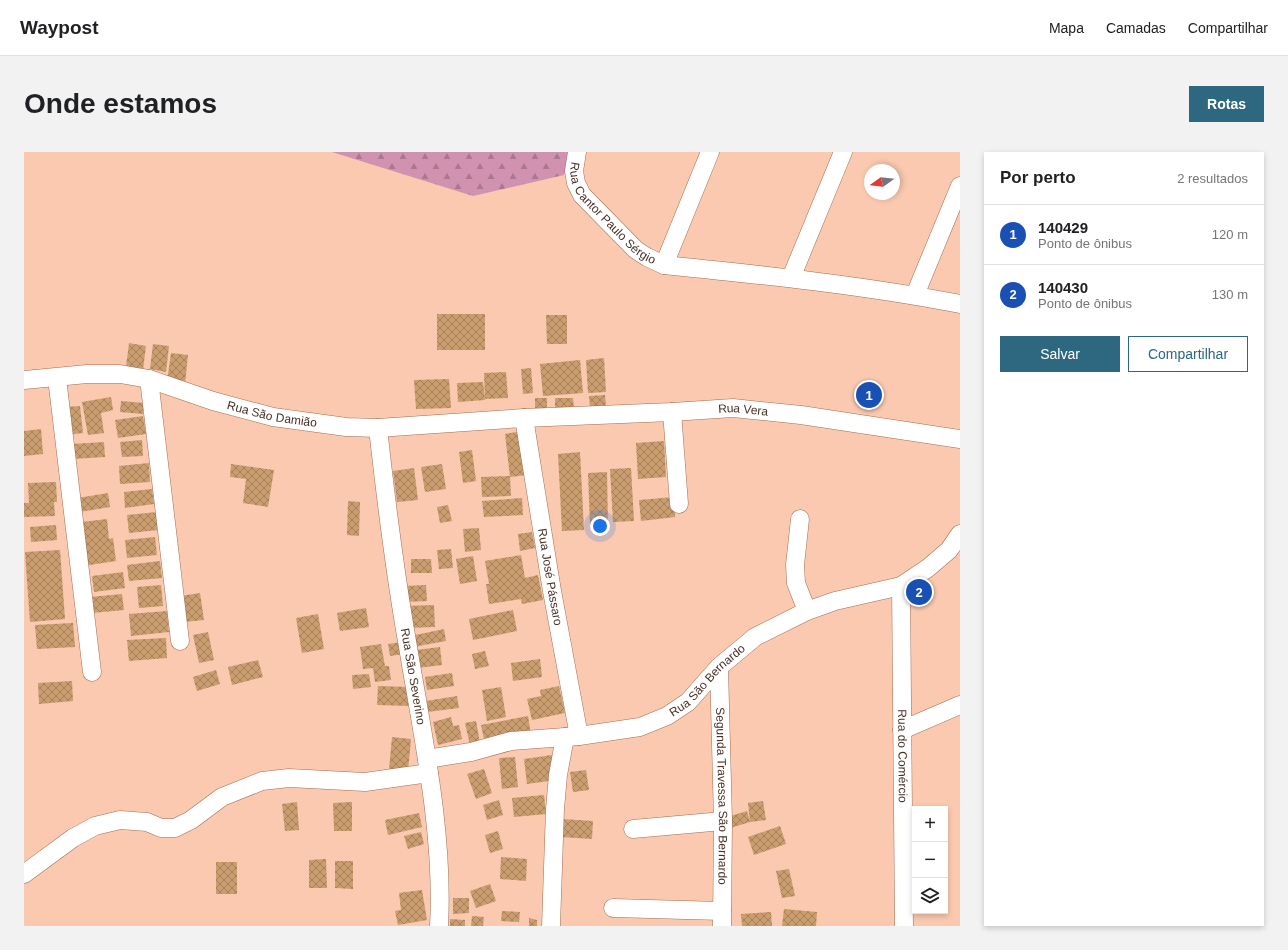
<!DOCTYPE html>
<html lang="pt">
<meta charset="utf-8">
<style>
body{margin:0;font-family:Helvetica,sans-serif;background:#f2f2f2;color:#202124}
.controls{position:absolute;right:12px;bottom:12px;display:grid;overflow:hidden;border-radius:0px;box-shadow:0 2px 6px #0003}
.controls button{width:36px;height:36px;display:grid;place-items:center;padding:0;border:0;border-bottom:1px solid #e0e0e0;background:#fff;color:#202124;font:20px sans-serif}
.compass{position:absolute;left:840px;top:12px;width:36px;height:36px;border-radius:50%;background:#fff;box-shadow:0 2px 6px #0003;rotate:255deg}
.you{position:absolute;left:576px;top:374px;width:14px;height:14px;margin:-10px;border:3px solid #fff;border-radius:50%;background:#1a73e8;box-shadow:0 0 0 6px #1a73e833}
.badge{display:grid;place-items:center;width:26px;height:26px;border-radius:50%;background:#2d6780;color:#fff;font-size:13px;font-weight:700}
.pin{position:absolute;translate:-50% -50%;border:2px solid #fff;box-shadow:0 1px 4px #0006}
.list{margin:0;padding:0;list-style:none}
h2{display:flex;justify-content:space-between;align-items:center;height:52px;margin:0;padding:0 16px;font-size:17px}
h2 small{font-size:13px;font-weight:400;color:#757577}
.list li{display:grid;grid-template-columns:26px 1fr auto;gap:12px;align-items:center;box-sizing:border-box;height:60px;padding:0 16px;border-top:1px solid #e0e0e0}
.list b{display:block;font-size:15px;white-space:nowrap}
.list p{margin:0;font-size:13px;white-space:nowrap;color:#757577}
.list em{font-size:13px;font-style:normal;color:#757577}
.actions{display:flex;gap:8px;padding:12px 16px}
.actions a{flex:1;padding:9px 0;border:1px solid #2d6780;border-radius:0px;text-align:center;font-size:14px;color:#2d6780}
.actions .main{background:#2d6780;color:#fff}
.icon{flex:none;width:22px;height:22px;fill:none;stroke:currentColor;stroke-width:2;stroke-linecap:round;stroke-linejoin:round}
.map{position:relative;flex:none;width:936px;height:774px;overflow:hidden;border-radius:0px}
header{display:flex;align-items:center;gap:24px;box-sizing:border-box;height:56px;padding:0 20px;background:#fff;border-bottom:1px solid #e0e0e0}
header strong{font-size:19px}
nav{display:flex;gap:22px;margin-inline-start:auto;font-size:14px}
.intro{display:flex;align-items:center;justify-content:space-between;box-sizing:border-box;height:96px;padding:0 24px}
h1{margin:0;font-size:28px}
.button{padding:10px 18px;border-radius:0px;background:#2d6780;color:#fff;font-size:14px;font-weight:700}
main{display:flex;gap:24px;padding:0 24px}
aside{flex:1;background:#fff;border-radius:0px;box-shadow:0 2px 6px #0003}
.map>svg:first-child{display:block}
.forest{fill:url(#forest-firs)}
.building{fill:url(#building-cross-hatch)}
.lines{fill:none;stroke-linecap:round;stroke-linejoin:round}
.minor-casing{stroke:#a36d50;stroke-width:19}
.minor{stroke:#fff;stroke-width:18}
.labels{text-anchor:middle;stroke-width:4;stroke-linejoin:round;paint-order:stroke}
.street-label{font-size:12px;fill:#472f23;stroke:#fed9c6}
</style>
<header>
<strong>Waypost</strong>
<nav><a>Mapa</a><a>Camadas</a><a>Compartilhar</a></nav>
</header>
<div class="intro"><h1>Onde estamos</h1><a class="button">Rotas</a></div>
<main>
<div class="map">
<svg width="936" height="774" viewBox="0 0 936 774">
<defs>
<pattern id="forest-firs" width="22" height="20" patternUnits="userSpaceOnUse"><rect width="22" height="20" fill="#d191b0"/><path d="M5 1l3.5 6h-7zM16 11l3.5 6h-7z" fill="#ab778f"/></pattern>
<pattern id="building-cross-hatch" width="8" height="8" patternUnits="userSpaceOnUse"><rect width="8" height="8" fill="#c99d6e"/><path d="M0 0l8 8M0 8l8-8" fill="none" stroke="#a5805a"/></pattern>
</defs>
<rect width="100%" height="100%" fill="#fac9b0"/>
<!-- forest -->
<polygon class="forest" points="308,0 548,0 540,23 449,44"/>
<!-- building -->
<g class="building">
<rect x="413" y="162" width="48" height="36"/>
<polygon points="522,163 543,163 543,192 523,192"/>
<polygon points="105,191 122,194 119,218 102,215"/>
<polygon points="129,192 145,194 142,220 126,217"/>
<polygon points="147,201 164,203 161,232 143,229"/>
<polygon points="580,206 582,240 564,241 562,208"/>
<polygon points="556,208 559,241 519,244 516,212"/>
<polygon points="507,216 509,241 499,242 497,217"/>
<polygon points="482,220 484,246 461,247 460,221"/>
<polygon points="425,227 427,256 392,257 390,228"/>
<polygon points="459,230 461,248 434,250 433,231"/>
<polygon points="581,243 582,254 566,255 565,244"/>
<polygon points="87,245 89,258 77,261 80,281 64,283 58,250"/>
<rect x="511" y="246" width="12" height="11"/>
<polygon points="531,246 549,246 550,257 531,257"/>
<polygon points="97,249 120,251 119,262 96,260"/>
<polygon points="56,254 59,281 43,283 40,255"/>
<polygon points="119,264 122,282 94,286 91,268"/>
<polygon points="17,277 19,302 0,304 0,279"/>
<polygon points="498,279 503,323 486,325 481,282"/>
<polygon points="118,288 119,304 98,305 96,290"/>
<polygon points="640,289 642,325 614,327 612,291"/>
<polygon points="80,290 81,305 49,307 48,292"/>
<polygon points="448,298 452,329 439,331 435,300"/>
<polygon points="556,300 560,378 538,379 534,302"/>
<polygon points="125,311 126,330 96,332 95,314"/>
<polygon points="207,312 250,318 244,355 219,351 222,327 206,325"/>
<polygon points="418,312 422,337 401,340 397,315"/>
<polygon points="390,316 394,348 373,350 369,319"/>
<polygon points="607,316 610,369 589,370 586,317"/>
<polygon points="583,320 584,373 566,373 564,321"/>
<polygon points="486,324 487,344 458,345 457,325"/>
<polygon points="32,330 33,350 30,350 31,364 0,365 0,351 5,351 4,331"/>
<polygon points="128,337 130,352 101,356 100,340"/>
<polygon points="84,341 86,355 56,360 54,346"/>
<polygon points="650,345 651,365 617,369 615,348"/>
<polygon points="498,346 499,363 460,365 458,349"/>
<polygon points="324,349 336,350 335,384 323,383"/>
<polygon points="424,353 428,369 416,371 413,355"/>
<polygon points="133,360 135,378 105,381 103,363"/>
<polygon points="83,367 85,387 89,386 92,409 59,414 58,370"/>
<polygon points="32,373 33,388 7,390 6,375"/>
<polygon points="455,376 457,398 441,400 439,377"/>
<polygon points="508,380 511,396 496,399 494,382"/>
<polygon points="131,385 133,403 103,406 101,388"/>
<polygon points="427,397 429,416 415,417 413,398"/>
<polygon points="36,398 41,467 6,470 1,400"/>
<polygon points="497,403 501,426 514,423 519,448 498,452 497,447 465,452 462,432 465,432 461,409"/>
<polygon points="449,404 453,429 436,432 432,407"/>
<polygon points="387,407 407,407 408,421 387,421"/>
<polygon points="136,409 138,426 105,429 103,413"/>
<polygon points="99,420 101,436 70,440 68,424"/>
<polygon points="137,433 139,454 115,456 113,435"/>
<polygon points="402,433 403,449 381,450 380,434"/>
<polygon points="176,441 180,468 160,470 157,444"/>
<polygon points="98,442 100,458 68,461 66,445"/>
<polygon points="410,453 411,475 382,476 381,454"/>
<polygon points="342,456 345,475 316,479 313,461"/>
<polygon points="489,458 493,479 449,488 445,467"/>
<polygon points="143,459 145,480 107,484 105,462"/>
<polygon points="294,462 300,497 278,501 272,466"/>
<polygon points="49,471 51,495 13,497 11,473"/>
<polygon points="420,477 422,489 389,495 387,484"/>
<polygon points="184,480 190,508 175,511 169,483"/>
<polygon points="142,486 143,506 105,509 103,488"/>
<polygon points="379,490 380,502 366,504 364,492"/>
<polygon points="357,492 361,514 365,514 367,528 351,530 349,516 339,517 336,495"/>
<polygon points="416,495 418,513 394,516 392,498"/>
<polygon points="461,499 465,514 451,517 448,502"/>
<polygon points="516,507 518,525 489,529 487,511"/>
<polygon points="234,508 239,525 208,533 204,515"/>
<polygon points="192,518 196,532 173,539 169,525"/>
<polygon points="428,521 430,534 403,538 401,525"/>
<polygon points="345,522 347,535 329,537 328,523"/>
<polygon points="48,529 49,549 15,552 14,531"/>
<polygon points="354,534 386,535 386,554 353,553"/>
<polygon points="535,534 541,561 508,568 503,547 517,544 516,538"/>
<polygon points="477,535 482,565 463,569 458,538"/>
<polygon points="433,544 435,556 403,560 402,549"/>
<polygon points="504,564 507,583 461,592 457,573"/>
<polygon points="427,565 429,574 435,573 438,587 414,593 409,570"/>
<polygon points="452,569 456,591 446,593 441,571"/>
<polygon points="368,585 387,587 384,620 365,618"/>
<polygon points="528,603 532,628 503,632 500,607"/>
<polygon points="491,605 494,635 478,637 475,606"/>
<polygon points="460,617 468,641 452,647 443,622"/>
<polygon points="562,618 565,638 549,640 546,620"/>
<polygon points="520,643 522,662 490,665 488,646"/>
<polygon points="475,648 479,663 463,668 459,653"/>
<polygon points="739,649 742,668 726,670 703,677 700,666 723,659 726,670 724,651"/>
<polygon points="273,650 275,678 261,679 258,652"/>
<polygon points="328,650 328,679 310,679 309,651"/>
<polygon points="395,661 398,675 364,683 361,668"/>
<polygon points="538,667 569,669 568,687 537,685"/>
<polygon points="756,674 762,692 730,703 724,685"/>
<polygon points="474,679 479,697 466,701 461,683"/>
<polygon points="397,680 400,692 384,697 380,684"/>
<polygon points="477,705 503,707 502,729 476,727"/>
<polygon points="302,707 303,736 285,736 285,708"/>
<polygon points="311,709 329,709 329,737 311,736"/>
<rect x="192" y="710" width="21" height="32"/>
<polygon points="765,717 771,744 758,746 752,719"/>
<polygon points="466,732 472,749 452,756 446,739"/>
<polygon points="398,738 403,768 374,773 371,759 377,758 375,741"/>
<polygon points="429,746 445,746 445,761 429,762"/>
<polygon points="760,757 793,760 792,774 758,774"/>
<polygon points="478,759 496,760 495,770 477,769"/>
<polygon points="747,760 748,774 718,774 717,762"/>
<polygon points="448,764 460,765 459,774 447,774"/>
<polygon points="505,766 513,768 513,774 505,774"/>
<polygon points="426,767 441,768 441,774 426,774"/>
</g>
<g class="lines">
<defs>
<g id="minor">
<path id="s1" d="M553,0L550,19L552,31L558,43L612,98L623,105L640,113C739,123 838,133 936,152"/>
<polyline points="640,113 686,0"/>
<polyline points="767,126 819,0"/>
<polyline points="891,143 936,34"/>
<polyline points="33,226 68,520"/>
<polyline points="125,227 156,489"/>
<path id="s2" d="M0,228L63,222H96L125,227L189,249L249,265L322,275L354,276L500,266L648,260L709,256L777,263L936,287"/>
<polyline points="648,260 655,352"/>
<path id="s3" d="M500,266L528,439L555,584"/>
<path id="s4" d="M354,276C362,349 371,422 384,495C399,586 420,682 415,774"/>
<polyline points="776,367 771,413 772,431 783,459"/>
<path id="s5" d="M877,434L880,774"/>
<path id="s6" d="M695,515L699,669L698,774"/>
<polyline points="878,578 936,553"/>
<path id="s7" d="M403,607L447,600L487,589L555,584L616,575L643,564L664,550L695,515L731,485L783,459L811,449L877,434L904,416L925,398L936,382"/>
<polyline points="609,677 699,669"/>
<polyline points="0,722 49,686 71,674 96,668 123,670 137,676 151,676 167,668 198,645 238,629 265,626 341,630 405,621"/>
<polyline points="589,756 698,759"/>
<polyline points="527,774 531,657 534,623 541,585"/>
</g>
</defs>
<!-- minor casing -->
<use href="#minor" class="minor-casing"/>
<!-- minor -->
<use href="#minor" class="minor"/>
</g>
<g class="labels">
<!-- street labels -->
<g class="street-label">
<text dy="4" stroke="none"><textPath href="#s1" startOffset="77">Rua Cantor Paulo Sérgio</textPath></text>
<text dy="4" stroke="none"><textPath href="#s2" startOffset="727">Rua Vera</textPath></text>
<text dy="4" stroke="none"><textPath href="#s2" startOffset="254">Rua São Damião</textPath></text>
<text dy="4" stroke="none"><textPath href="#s3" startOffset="161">Rua José Pássaro</textPath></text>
<text dy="4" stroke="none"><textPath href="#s4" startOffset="251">Rua São Severino</textPath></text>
<text dy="4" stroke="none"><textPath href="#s7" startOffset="299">Rua São Bernardo</textPath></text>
<text dy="4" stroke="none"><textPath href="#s5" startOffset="170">Rua do Comércio</textPath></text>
<text dy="4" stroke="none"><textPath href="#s6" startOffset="129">Segunda Travessa São Bernardo</textPath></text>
</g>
</g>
</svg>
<div class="controls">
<button>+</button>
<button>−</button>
<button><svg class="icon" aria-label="layers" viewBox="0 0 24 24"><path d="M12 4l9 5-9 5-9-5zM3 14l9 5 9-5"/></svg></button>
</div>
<svg class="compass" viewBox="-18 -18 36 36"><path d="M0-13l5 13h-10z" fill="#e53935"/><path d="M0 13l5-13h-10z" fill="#757577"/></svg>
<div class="you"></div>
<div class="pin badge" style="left:845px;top:243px;background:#1a4fb4">1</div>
<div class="pin badge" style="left:895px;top:440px;background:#1a4fb4">2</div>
</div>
<aside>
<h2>Por perto<small>2 resultados</small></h2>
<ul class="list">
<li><span class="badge" style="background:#1a4fb4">1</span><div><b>140429</b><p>Ponto de ônibus</p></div><em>120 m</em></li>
<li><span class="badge" style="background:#1a4fb4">2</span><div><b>140430</b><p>Ponto de ônibus</p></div><em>130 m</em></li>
</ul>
<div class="actions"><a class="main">Salvar</a><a>Compartilhar</a></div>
</aside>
</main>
